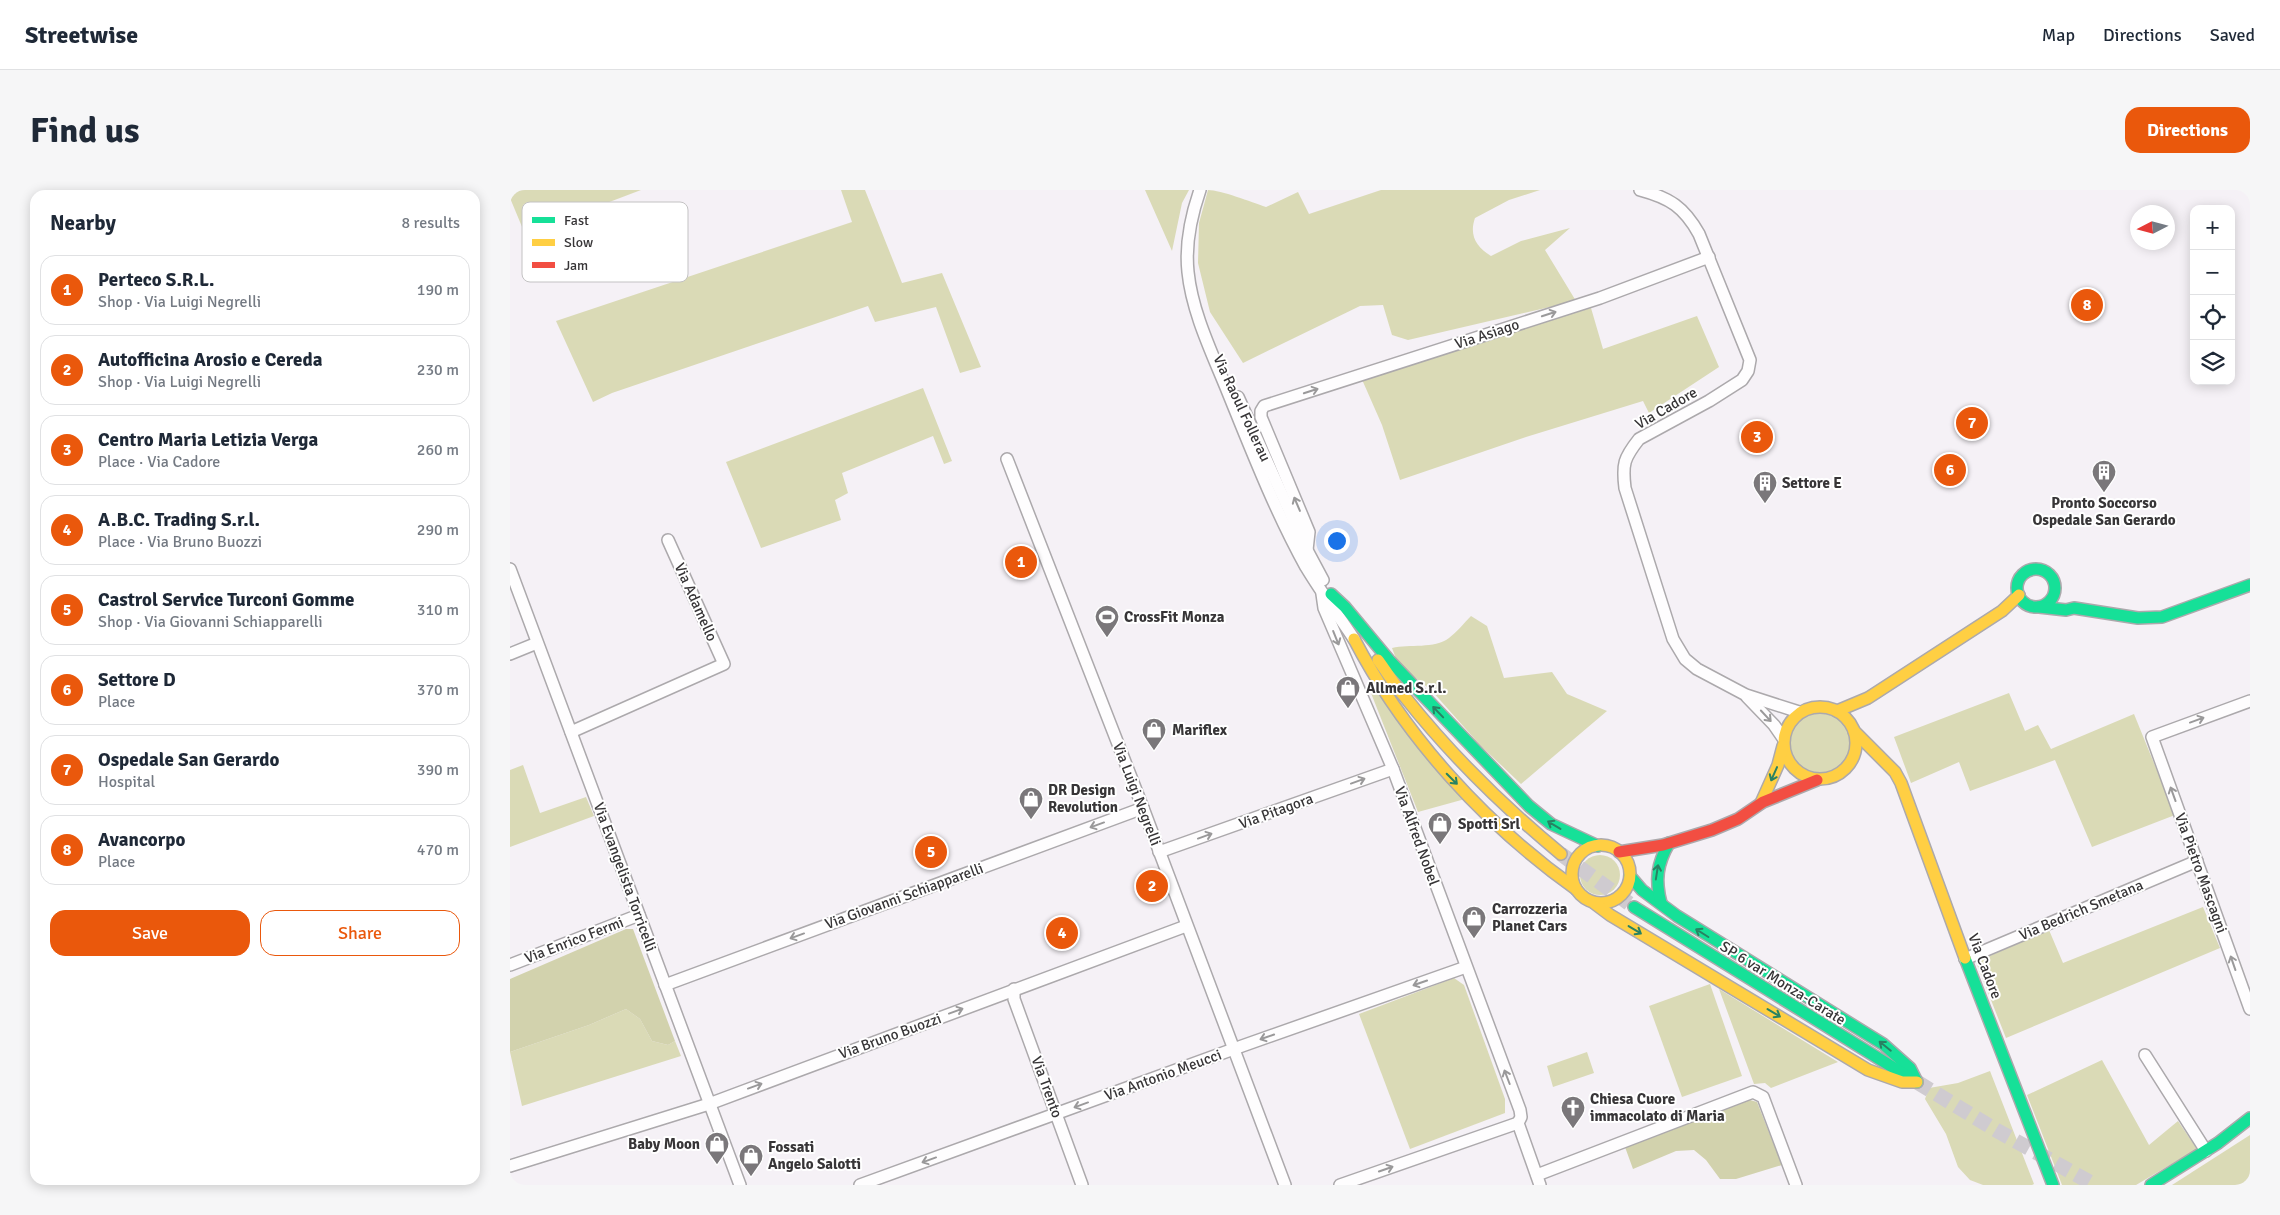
<!DOCTYPE html>
<meta charset="utf-8">
<style>
body{margin:0;font-family:Signika,sans-serif;background:#f6f6f7;color:#1f2937}
.controls{position:absolute;right:15px;top:15px;display:grid;overflow:hidden;border-radius:10px;box-shadow:0 2px 12px #0003}
.controls button{width:45px;height:45px;display:grid;place-items:center;padding:0;border:0;border-bottom:1px solid #e0e1e3;background:#fff;color:#1f2937;font:25px sans-serif}
.compass{position:absolute;left:1620px;top:15px;width:45px;height:45px;border-radius:50%;background:#fff;box-shadow:0 2px 12px #0003;rotate:264deg}
.you{position:absolute;left:826px;top:350px;width:18px;height:18px;margin:-12px;border:4px solid #fff;border-radius:50%;background:#1a73e8;box-shadow:0 0 0 8px #1a73e833}
.badge{display:grid;place-items:center;width:32px;height:32px;border-radius:50%;background:#ea580c;color:#fff;font-size:16px;font-weight:700}
.pin{position:absolute;translate:-50% -50%;border:2px solid #fff;box-shadow:0 1px 5px #0006}
.list{margin:0;padding:0;list-style:none}
h2{display:flex;justify-content:space-between;align-items:center;height:65px;margin:0;padding:0 20px;font-size:21px}
h2 small{font-size:16px;font-weight:400;color:#747a83}
.list li{display:grid;grid-template-columns:32px 1fr auto;gap:15px;align-items:center;box-sizing:border-box;height:70px;margin:0 10px 10px;padding:0 10px;border:1px solid #e0e1e3;border-radius:15px}
.list b{display:block;font-size:19px;white-space:nowrap}
.list p{margin:0;font-size:16px;white-space:nowrap;color:#747a83}
.list em{font-size:16px;font-style:normal;color:#747a83}
.actions{display:flex;gap:10px;padding:15px 20px}
.actions a{flex:1;padding:11px 0;border:1px solid #ea580c;border-radius:15px;text-align:center;font-size:18px;color:#ea580c}
.actions .main{background:#ea580c;color:#fff}
.icon{flex:none;width:28px;height:28px;fill:none;stroke:currentColor;stroke-width:2;stroke-linecap:round;stroke-linejoin:round}
.map{position:relative;flex:none;width:1740px;height:995px;overflow:hidden;border-radius:15px}
header{display:flex;align-items:center;gap:30px;box-sizing:border-box;height:70px;padding:0 25px;background:#fff;border-bottom:1px solid #e0e1e3}
header strong{font-size:24px}
nav{display:flex;gap:28px;margin-inline-start:auto;font-size:18px}
.intro{display:flex;align-items:center;justify-content:space-between;box-sizing:border-box;height:120px;padding:0 30px}
h1{margin:0;font-size:35px}
.button{padding:12px 22px;border-radius:15px;background:#ea580c;color:#fff;font-size:18px;font-weight:700}
main{display:flex;gap:30px;padding:0 30px}
aside{flex:1;background:#fff;border-radius:15px;box-shadow:0 2px 12px #0003}
.map>svg:first-child{display:block}
.green{fill:#dadab6}
.forest{fill:#d2d2ad}
.lines{fill:none;stroke-linecap:round;stroke-linejoin:round}
.secondary-tunnel{stroke:#cfcbd0;stroke-width:15;stroke-dasharray:15 8;stroke-linecap:butt}
.street-casing{stroke:#aca9ac;stroke-width:14}
.fast-casing{stroke:#aca9ac;stroke-width:14}
.slow-casing{stroke:#aca9ac;stroke-width:14}
.jam-casing{stroke:#aca9ac;stroke-width:14}
.street{stroke:#fefdfe;stroke-width:11}
.fast{stroke:#16e098;stroke-width:11}
.slow{stroke:#ffcf43;stroke-width:11}
.jam{stroke:#f24e42;stroke-width:11}
.oneway{stroke:#9a999a}
.oneway2{stroke:#288263}
.labels{text-anchor:middle;stroke-width:4;stroke-linejoin:round;paint-order:stroke}
.street-label{font-size:15px;fill:#373537;stroke:#fff}
.poi-label{font-size:15px;font-weight:bold;fill:#373537;stroke:#fff;text-anchor:start}
.key{fill:#fff;stroke:#c3c2c3;stroke-width:1}
.key-label{font-size:14px;fill:#373537}
</style>
<header>
<strong>Streetwise</strong>
<nav><a>Map</a><a>Directions</a><a>Saved</a></nav>
</header>
<div class="intro"><h1>Find us</h1><a class="button">Directions</a></div>
<main>
<aside>
<h2>Nearby<small>8 results</small></h2>
<ul class="list">
<li><span class="badge">1</span><div><b>Perteco S.R.L.</b><p>Shop · Via Luigi Negrelli</p></div><em>190 m</em></li>
<li><span class="badge">2</span><div><b>Autofficina Arosio e Cereda</b><p>Shop · Via Luigi Negrelli</p></div><em>230 m</em></li>
<li><span class="badge">3</span><div><b>Centro Maria Letizia Verga</b><p>Place · Via Cadore</p></div><em>260 m</em></li>
<li><span class="badge">4</span><div><b>A.B.C. Trading S.r.l.</b><p>Place · Via Bruno Buozzi</p></div><em>290 m</em></li>
<li><span class="badge">5</span><div><b>Castrol Service Turconi Gomme</b><p>Shop · Via Giovanni Schiapparelli</p></div><em>310 m</em></li>
<li><span class="badge">6</span><div><b>Settore D</b><p>Place</p></div><em>370 m</em></li>
<li><span class="badge">7</span><div><b>Ospedale San Gerardo</b><p>Hospital</p></div><em>390 m</em></li>
<li><span class="badge">8</span><div><b>Avancorpo</b><p>Place</p></div><em>470 m</em></li>
</ul>
<div class="actions"><a class="main">Save</a><a>Share</a></div>
</aside>
<div class="map">
<svg width="1740" height="995" viewBox="0 0 1740 995">
<rect width="100%" height="100%" fill="#f5f1f6"/>
<!-- green -->
<g class="green">
<polygon points="0,0 131,0 15,44 0,8"/>
<polygon points="331,0 355,0 392,93 432,83 471,177 450,183 426,117 365,132 358,116 102,203 83,212 46,131 342,32"/>
<polygon points="635,0 679,0 672,13 662,61"/>
<path d="M698,0C711,0 741,12 756,17L788,2L799,24L871,0H1030L999,10L965,28C959,45 966,57 981,66L1011,51L1060,38L1035,60L1066,111L898,150L882,145L873,115L850,116L733,173L700,122L688,73L689,33Z"/>
<polygon points="1081,118 1093,159 1187,126 1209,177 1139,223 1133,211 1016,247 890,290 872,235 850,185"/>
<polygon points="413,198 442,271 434,274 423,246 332,283 338,303 325,310 331,330 251,358 216,272"/>
<path d="M961,426L977,436L994,488L1042,482L1057,504L1097,521L1011,594L970,555L922,501L888,474L882,458C900,454 924,459 939,448C947,442 954,433 961,426Z"/>
<polygon points="857,493 869,505 955,609 908,622"/>
<polygon points="1499,503 1515,541 1528,535 1541,559 1624,524 1665,625 1582,657 1545,570 1460,601 1449,572 1401,593 1384,547"/>
<circle cx="1311" cy="553" r="31"/>
<polygon points="13,575 30,623 76,607 84,626 0,657 0,580"/>
<circle cx="1090" cy="685" r="20"/>
<polygon points="1693,717 1710,758 1496,848 1466,772 1539,740 1553,773"/>
<polygon points="944,788 954,795 995,909 995,923 900,959 849,824"/>
<polygon points="1200,794 1232,886 1172,907 1139,816"/>
<polygon points="1209,799 1328,872 1261,898 1255,893 1244,894"/>
<polygon points="116,819 130,829 142,851 158,855 165,851 171,866 12,916 0,862 79,835"/>
<polygon points="1077,862 1084,883 1043,897 1037,876"/>
<polygon points="1592,870 1639,955 1668,931 1687,959 1626,995 1552,995 1517,905"/>
<polygon points="1480,881 1524,994 1522,995 1473,995 1460,990 1448,977 1436,944 1415,909 1419,898 1448,893"/>
<polygon points="1740,945 1740,995 1662,995"/>
</g>
<!-- forest -->
<g class="forest">
<polygon points="116,739 123,739 165,851 158,855 142,851 130,829 116,819 79,835 0,862 0,789"/>
<polygon points="1240,910 1247,912 1272,975 1226,989 1210,989 1196,970 1184,960 1166,961 1123,979 1115,957"/>
</g>
<g class="lines">
<!-- secondary-tunnel -->
<g class="secondary-tunnel">
<polyline points="1051,664 1124,717"/>
<polyline points="1407,892 1486,940 1585,995"/>
</g>
<defs>
<g id="street">
<path d="M690,0C681,26 675,54 678,82C682,122 702,163 717,200C741,259 765,321 796,377C811,402 828,425 844,449"/>
<path d="M1130,0C1160,8 1174,17 1189,44L1240,170L1238,181L1232,190L1199,211L1129,249C1114,268 1112,274 1115,298L1163,449L1175,469L1187,479L1236,505L1289,522"/>
<polyline points="728,207 797,360 813,390"/>
<polyline points="497,269 633,618 775,995"/>
<polyline points="797,360 799,342 751,227 751,221 754,216 1090,108 1199,67"/>
<polyline points="0,379 230,995"/>
<polyline points="812,404 814,418 883,579 1010,920 1011,927 1008,933 1030,995"/>
<polyline points="0,464 27,453"/>
<polyline points="1237,507 1264,535 1273,548"/>
<polyline points="1740,511 1642,547 1740,819"/>
<polyline points="61,542 214,474 158,350"/>
<polyline points="649,662 883,579"/>
<polyline points="1455,769 1687,671"/>
<polyline points="0,775 129,725"/>
<polyline points="155,795 633,618"/>
<polyline points="504,799 504,809 572,995"/>
<polyline points="1635,865 1696,961"/>
<polyline points="0,976 199,914 676,736"/>
<polyline points="1027,985 1243,902 1253,907 1286,995"/>
<polyline points="350,995 732,856 956,777"/>
<polyline points="830,995 1008,933"/>
</g>
<g id="fast">
<circle cx="1526" cy="398" r="19"/>
<polyline points="821,404 835,417 879,470 1019,616 1041,634 1088,656"/>
<polyline points="1529,417 1556,420 1564,418 1628,428 1652,427 1740,395"/>
<polyline points="1120,686 1132,700 1167,726 1373,854 1400,878 1407,892"/>
<path d="M1151,713C1145,690 1147,674 1159,653"/>
<polyline points="1124,717 1397,886"/>
<polyline points="1455,768 1543,995"/>
<polyline points="1641,995 1708,953 1740,928"/>
</g>
<g id="slow">
<path d="M844,449C895,547 976,635 1066,699"/>
<path d="M868,470C877,482 885,496 895,507C941,565 994,617 1051,664"/>
<circle cx="1310" cy="553" r="36"/>
<polyline points="1327,521 1358,508 1492,421 1509,405"/>
<polyline points="1344,541 1385,582 1391,593 1455,768"/>
<polyline points="1251,613 1268,575 1273,556"/>
<circle cx="1091" cy="684" r="29"/>
<polyline points="1084,713 1100,725 1358,880 1392,892 1407,892"/>
</g>
<polyline id="jam" points="1109,662 1153,655 1202,640 1228,629 1253,612 1307,590"/>
</defs>
<!-- street casing -->
<use href="#street" class="street-casing"/>
<!-- fast casing -->
<use href="#fast" class="fast-casing"/>
<!-- slow casing -->
<use href="#slow" class="slow-casing"/>
<!-- jam casing -->
<use href="#jam" class="jam-casing"/>
<!-- street -->
<use href="#street" class="street"/>
<!-- fast -->
<use href="#fast" class="fast"/>
<!-- slow -->
<use href="#slow" class="slow"/>
<!-- jam -->
<use href="#jam" class="jam"/>
</g>
<!-- one-way arrows -->
<defs><path id="oneway-shaft" d="M-6 0H5M1.5-3L5.5 0L1.5 3" fill="none" stroke-width="1.6" stroke-linecap="round" stroke-linejoin="round" transform="scale(1.25)"/></defs>
<g class="oneway">
<use href="#oneway-shaft" transform="translate(1039 124) rotate(-18)"/>
<use href="#oneway-shaft" transform="translate(801 201) rotate(-18)"/>
<use href="#oneway-shaft" transform="translate(787 314) rotate(-113)"/>
<use href="#oneway-shaft" transform="translate(826 448) rotate(68)"/>
<use href="#oneway-shaft" transform="translate(1256 526) rotate(47)"/>
<use href="#oneway-shaft" transform="translate(1687 530) rotate(-20)"/>
<use href="#oneway-shaft" transform="translate(848 591) rotate(-20)"/>
<use href="#oneway-shaft" transform="translate(1663 604) rotate(-110)"/>
<use href="#oneway-shaft" transform="translate(587 635) rotate(160)"/>
<use href="#oneway-shaft" transform="translate(695 646) rotate(-20)"/>
<use href="#oneway-shaft" transform="translate(287 746) rotate(160)"/>
<use href="#oneway-shaft" transform="translate(1723 773) rotate(-109)"/>
<use href="#oneway-shaft" transform="translate(910 793) rotate(161)"/>
<use href="#oneway-shaft" transform="translate(446 821) rotate(-20)"/>
<use href="#oneway-shaft" transform="translate(757 847) rotate(161)"/>
<use href="#oneway-shaft" transform="translate(997 887) rotate(-111)"/>
<use href="#oneway-shaft" transform="translate(245 896) rotate(-20)"/>
<use href="#oneway-shaft" transform="translate(571 915) rotate(160)"/>
<use href="#oneway-shaft" transform="translate(419 970) rotate(160)"/>
<use href="#oneway-shaft" transform="translate(876 979) rotate(-19)"/>
</g>
<g class="oneway2">
<use href="#oneway-shaft" transform="translate(928 522) rotate(-134)"/>
<use href="#oneway-shaft" transform="translate(1264 584) rotate(114)"/>
<use href="#oneway-shaft" transform="translate(942 589) rotate(45)"/>
<use href="#oneway-shaft" transform="translate(1044 635) rotate(-149)"/>
<use href="#oneway-shaft" transform="translate(1147 682) rotate(-81)"/>
<use href="#oneway-shaft" transform="translate(1125 740) rotate(31)"/>
<use href="#oneway-shaft" transform="translate(1192 743) rotate(-148)"/>
<use href="#oneway-shaft" transform="translate(1264 823) rotate(31)"/>
<use href="#oneway-shaft" transform="translate(1375 856) rotate(-141)"/>
</g>
<!-- icons -->
<defs>
<symbol id="building-pin" viewBox="-11 -11 22 30"><path d="M0 17L-7.5 6A9.5 9.5 0 1 1 7.5 6Z" fill="#7a777a" stroke="#fff"/><path d="M-4-6H4V6H1V3H-1V6H-4ZM-2.5-4.3h1.7v1.8h-1.7ZM.8-4.3h1.7v1.8H.8ZM-2.5-1h1.7V.8h-1.7ZM.8-1h1.7V.8H.8Z" fill="#fff"/></symbol>
<symbol id="stadium-pin" viewBox="-11 -11 22 30"><path d="M0 17L-7.5 6A9.5 9.5 0 1 1 7.5 6Z" fill="#7a777a" stroke="#fff"/><path d="M0-5a6.5 5 0 1 0 0 10a6.5 5 0 1 0 0-10ZM-3.5-1.8h7v3.6h-7Z" fill="#fff"/></symbol>
<symbol id="shop-pin" viewBox="-11 -11 22 30"><path d="M0 17L-7.5 6A9.5 9.5 0 1 1 7.5 6Z" fill="#7a777a" stroke="#fff"/><path d="M-5-2.5h2.3a2.7 3.5 0 0 1 5.4 0H5L5.5 6h-11ZM-1.5-2.5h3a1.5 2.3 0 0 0-3 0Z" fill="#fff"/></symbol>
<symbol id="church-pin" viewBox="-11 -11 22 30"><path d="M0 17L-7.5 6A9.5 9.5 0 1 1 7.5 6Z" fill="#7a777a" stroke="#fff"/><path d="M-1.2-6h2.4v3.5h3.3v2.4h-3.3V6h-2.4V-.1h-3.3v-2.4h3.3Z" fill="#fff"/></symbol>
</defs>
<g fill-rule="evenodd">
<use href="#building-pin" x="1580" y="268" width="28" height="38"/>
<use href="#building-pin" x="1241" y="279" width="28" height="38"/>
<use href="#stadium-pin" x="583" y="413" width="28" height="38"/>
<use href="#shop-pin" x="824" y="484" width="28" height="38"/>
<use href="#shop-pin" x="630" y="526" width="28" height="38"/>
<use href="#shop-pin" x="507" y="595" width="28" height="38"/>
<use href="#shop-pin" x="916" y="620" width="28" height="38"/>
<use href="#shop-pin" x="950" y="714" width="28" height="38"/>
<use href="#church-pin" x="1049" y="904" width="28" height="38"/>
<use href="#shop-pin" x="193" y="940" width="28" height="38"/>
<use href="#shop-pin" x="227" y="952" width="28" height="38"/>
</g>
<g class="labels">
<!-- street labels -->
<g class="street-label">
<text transform="translate(977 144) rotate(-18)" y="5">Via Asiago</text>
<text transform="translate(732 218) rotate(65)" y="5">Via Raoul Follerau</text>
<text transform="translate(1156 218) rotate(-30)" y="5">Via Cadore</text>
<text transform="translate(186 412) rotate(66)" y="5">Via Adamello</text>
<text transform="translate(627 604) rotate(69)" y="5">Via Luigi Negrelli</text>
<text transform="translate(766 621) rotate(-20)" y="5">Via Pitagora</text>
<text transform="translate(907 646) rotate(70)" y="5">Via Alfred Nobel</text>
<text transform="translate(1691 683) rotate(70)" y="5">Via Pietro Mascagni</text>
<text transform="translate(115 687) rotate(70)" y="5">Via Evangelista Torricelli</text>
<text transform="translate(394 706) rotate(-20)" y="5">Via Giovanni Schiapparelli</text>
<text transform="translate(1571 720) rotate(-23)" y="5">Via Bedrich Smetana</text>
<text transform="translate(64 750) rotate(-21)" y="5">Via Enrico Fermi</text>
<text transform="translate(1475 776) rotate(69)" y="5">Via Cadore</text>
<text transform="translate(1273 793) rotate(32)" y="5">SP 6 var Monza-Carate</text>
<text transform="translate(380 846) rotate(-20)" y="5">Via Bruno Buozzi</text>
<text transform="translate(653 885) rotate(-20)" y="5">Via Antonio Meucci</text>
<text transform="translate(537 897) rotate(70)" y="5">Via Trento</text>
</g>
<!-- poi labels -->
<g class="poi-label">
<text x="1272" y="298">Settore E</text>
<text x="1594" y="318" text-anchor="middle">Pronto Soccorso<tspan x="1594" dy="17">Ospedale San Gerardo</tspan></text>
<text x="614" y="432">CrossFit Monza</text>
<text x="856" y="503">Allmed S.r.l.</text>
<text x="662" y="545">Mariflex</text>
<text x="538" y="605">DR Design<tspan x="538" dy="17">Revolution</tspan></text>
<text x="948" y="639">Spotti Srl</text>
<text x="982" y="724">Carrozzeria<tspan x="982" dy="17">Planet Cars</tspan></text>
<text x="1080" y="914">Chiesa Cuore<tspan x="1080" dy="17">immacolato di Maria</tspan></text>
<text x="190" y="959" text-anchor="end">Baby Moon</text>
<text x="258" y="962">Fossati<tspan x="258" dy="17">Angelo Salotti</tspan></text>
</g>
</g>
<!-- legend -->
<rect x="12" y="12" width="166" height="80" rx="8" class="key"/>
<rect x="22" y="27" width="23" height="6" fill="#16e098"/>
<rect x="22" y="49" width="23" height="7" fill="#ffcf43"/>
<rect x="22" y="72" width="23" height="6" fill="#f24e42"/>
<g class="key-label">
<text x="54" y="35">Fast</text>
<text x="54" y="57">Slow</text>
<text x="54" y="80">Jam</text>
</g>
</svg>
<div class="controls">
<button>+</button>
<button>−</button>
<button><svg class="icon" aria-label="locate" viewBox="0 0 24 24"><circle cx="12" cy="12" r="6"/><path d="M12 2v4M12 18v4M2 12h4M18 12h4"/></svg></button>
<button><svg class="icon" aria-label="layers" viewBox="0 0 24 24"><path d="M12 4l9 5-9 5-9-5zM3 14l9 5 9-5"/></svg></button>
</div>
<svg class="compass" viewBox="-18 -18 36 36"><path d="M0-13l5 13h-10z" fill="#e53935"/><path d="M0 13l5-13h-10z" fill="#747a83"/></svg>
<div class="you"></div>
<div class="pin badge" style="left:511px;top:372px">1</div>
<div class="pin badge" style="left:642px;top:696px">2</div>
<div class="pin badge" style="left:1247px;top:247px">3</div>
<div class="pin badge" style="left:552px;top:743px">4</div>
<div class="pin badge" style="left:421px;top:662px">5</div>
<div class="pin badge" style="left:1440px;top:280px">6</div>
<div class="pin badge" style="left:1462px;top:233px">7</div>
<div class="pin badge" style="left:1577px;top:115px">8</div>
</div>
</main>
